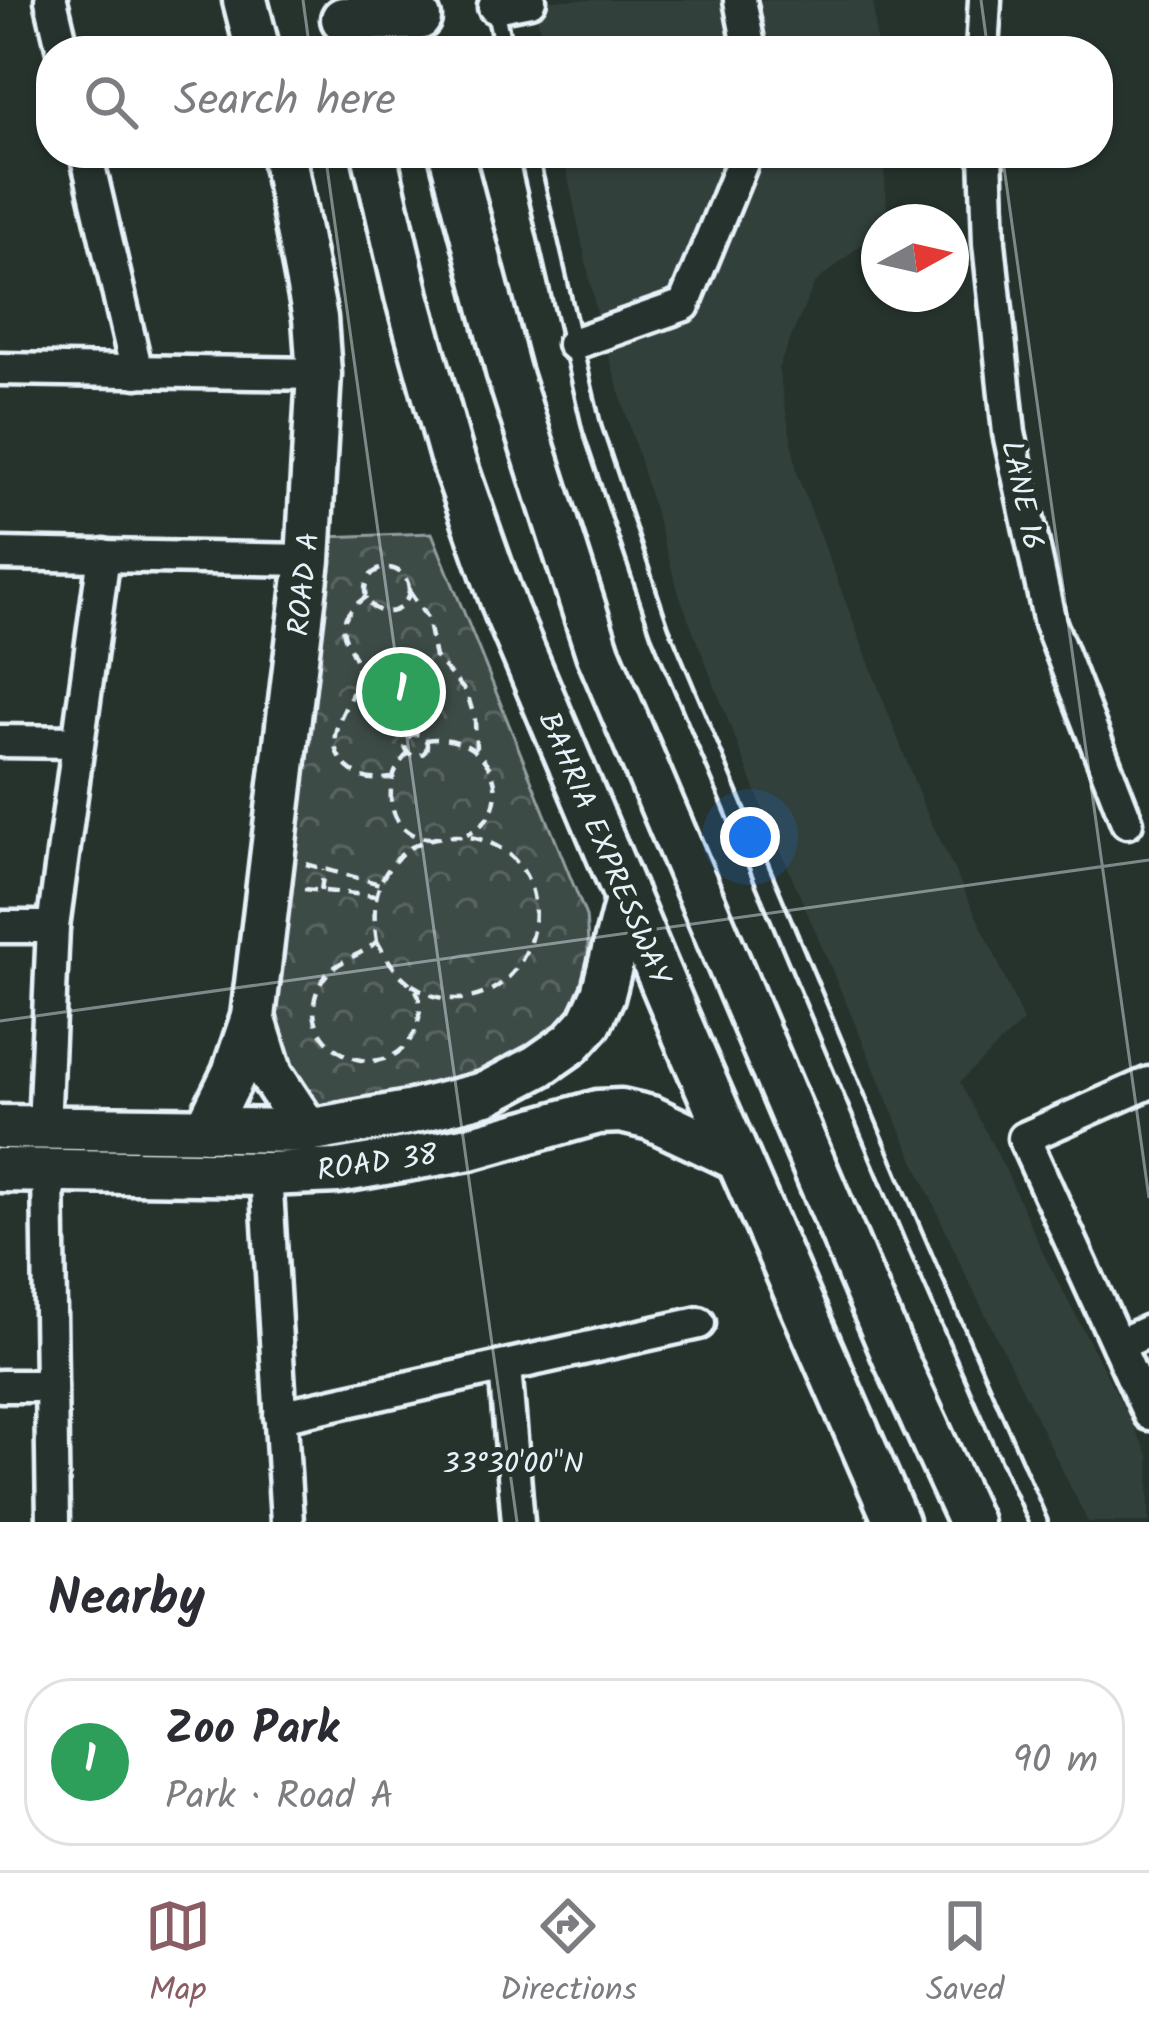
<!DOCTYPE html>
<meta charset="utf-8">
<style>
body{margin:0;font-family:Kalam,sans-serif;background:#f7f7f7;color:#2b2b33}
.compass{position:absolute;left:861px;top:204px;width:108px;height:108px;border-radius:50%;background:#fff;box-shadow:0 3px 9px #0004;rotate:82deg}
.you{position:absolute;left:750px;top:837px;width:42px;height:42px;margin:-30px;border:9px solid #fff;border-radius:50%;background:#1a73e8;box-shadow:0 0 0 18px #1a73e833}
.badge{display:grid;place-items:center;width:78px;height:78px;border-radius:50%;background:#8a5d65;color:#fff;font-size:39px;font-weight:700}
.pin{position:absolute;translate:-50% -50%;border:6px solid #fff;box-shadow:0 3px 12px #0006}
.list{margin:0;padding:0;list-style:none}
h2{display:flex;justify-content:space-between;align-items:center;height:156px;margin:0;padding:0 48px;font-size:51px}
h2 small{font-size:39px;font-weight:400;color:#7c7c81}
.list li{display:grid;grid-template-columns:78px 1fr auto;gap:36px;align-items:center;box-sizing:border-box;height:168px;margin:0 24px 24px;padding:0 24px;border:3px solid #e1e1e2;border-radius:48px}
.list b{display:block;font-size:45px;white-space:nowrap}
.list p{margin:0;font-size:39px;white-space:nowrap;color:#7c7c81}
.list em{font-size:39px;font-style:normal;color:#7c7c81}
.icon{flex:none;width:66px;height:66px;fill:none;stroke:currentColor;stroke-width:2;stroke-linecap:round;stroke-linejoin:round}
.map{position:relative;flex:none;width:1149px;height:1522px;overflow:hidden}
.search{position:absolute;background:#fff;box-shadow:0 3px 9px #0004;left:36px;right:36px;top:36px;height:132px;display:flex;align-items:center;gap:30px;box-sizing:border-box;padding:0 42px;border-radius:48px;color:#7c7c81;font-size:45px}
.sheet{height:348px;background:#fff}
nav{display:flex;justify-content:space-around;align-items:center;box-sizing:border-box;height:168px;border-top:3px solid #e1e1e2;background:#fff;font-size:33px;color:#7c7c81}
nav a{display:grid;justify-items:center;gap:6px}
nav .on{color:#8a5d65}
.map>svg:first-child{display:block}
.built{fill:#333f3a}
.forest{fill:url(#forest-crowns);stroke:#939ea0;stroke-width:3}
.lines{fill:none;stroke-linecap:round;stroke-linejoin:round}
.service-casing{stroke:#e8f1f8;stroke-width:24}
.minor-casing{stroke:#e8f1f8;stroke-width:39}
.secondary-casing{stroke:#e8f1f8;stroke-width:51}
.path{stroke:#e8f1f8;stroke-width:4.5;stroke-dasharray:12 9;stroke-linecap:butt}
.service{stroke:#26332d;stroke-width:15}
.minor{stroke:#26332d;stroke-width:30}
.secondary{stroke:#26332d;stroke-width:42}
.ticks{fill:none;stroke:#e8f1f8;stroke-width:3;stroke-opacity:0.45}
.labels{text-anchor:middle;stroke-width:10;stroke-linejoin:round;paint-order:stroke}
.street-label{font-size:30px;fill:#e8f1f8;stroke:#26332d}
.ticks-label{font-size:30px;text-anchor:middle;fill:#e8f1f8;stroke:#26332d;stroke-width:10;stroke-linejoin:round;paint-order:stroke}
</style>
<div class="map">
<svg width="1149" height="1522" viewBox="0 0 1149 1522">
<defs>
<pattern id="forest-crowns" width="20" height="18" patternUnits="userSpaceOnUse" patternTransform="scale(3)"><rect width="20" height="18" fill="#3e4b47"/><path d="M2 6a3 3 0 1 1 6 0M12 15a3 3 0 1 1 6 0" fill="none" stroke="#5a6562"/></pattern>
</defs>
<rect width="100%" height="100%" fill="#26332d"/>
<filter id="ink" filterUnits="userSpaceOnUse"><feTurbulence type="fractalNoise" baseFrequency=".00833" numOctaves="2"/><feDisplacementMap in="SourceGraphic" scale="24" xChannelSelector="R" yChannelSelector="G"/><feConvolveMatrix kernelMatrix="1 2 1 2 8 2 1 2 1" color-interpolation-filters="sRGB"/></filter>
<g filter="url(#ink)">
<!-- built -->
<g class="built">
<polygon points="534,0 873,0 877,51 544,51"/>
<polygon points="563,153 883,153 888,222 879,222 879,230 814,284 778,368 798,477 924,807 995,955 1023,1021 960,1082 1006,1171 1043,1253 1149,1456 1149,1522 1088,1522 963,1269 904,1138 762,807 680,597 598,319"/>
</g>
<!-- forest -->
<path class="forest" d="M432,533L586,916C588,940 591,966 581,989C543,1076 406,1096 323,1109L297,1093L268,1044L326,537Z"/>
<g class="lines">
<defs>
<g id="service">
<polyline points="493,1 504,51"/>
<polyline points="528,153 592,428 660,631 914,1237 1038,1522"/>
</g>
<g id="minor">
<polyline points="51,0 63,51"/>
<polyline points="740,0 750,51"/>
<polyline points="494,7 530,0"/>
<polyline points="982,51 985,0"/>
<polyline points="86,153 137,372"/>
<polyline points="986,153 989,243 1009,433 1050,623 1127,822"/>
<polyline points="573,344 684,305 746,153"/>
<polyline points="0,369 319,374"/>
<polyline points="0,554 308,560"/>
<polyline points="0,741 78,742"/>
<polyline points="0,927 53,927"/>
<polyline points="1149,1083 1024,1138 1149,1414"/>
<polyline points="44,1127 53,927 104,555"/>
<polyline points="48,1171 53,1522"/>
<polyline points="266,1174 287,1522"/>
<polyline points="1118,1345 1149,1331"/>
<polyline points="505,1367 518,1522"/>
<polyline points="0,1386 51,1386"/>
<polyline points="280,1416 699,1323"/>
</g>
<g id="secondary">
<polyline points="245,0 258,51"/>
<polyline points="343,19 419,18"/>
<polyline points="374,153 407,296 451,454 506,611 688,1043 896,1522"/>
<polyline points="451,153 508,371 598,653 896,1360 970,1522"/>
<polyline points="253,1017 271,1075 308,1131"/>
<polyline points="0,1127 308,1131 408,1113 487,1093 538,1066 571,1043 590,1022 603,994 627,900"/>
<polyline points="206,1130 234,1073 253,1017 308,560 319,374 315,318 283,153"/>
<polyline points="0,1170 266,1174 338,1171 470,1148 598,1112 621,1111 651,1118 738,1159"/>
</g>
</defs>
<!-- service casing -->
<use href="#service" class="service-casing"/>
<!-- minor casing -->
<use href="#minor" class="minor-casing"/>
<!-- secondary casing -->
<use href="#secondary" class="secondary-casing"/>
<!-- path -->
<g class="path">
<circle cx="387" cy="590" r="22"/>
<polyline points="409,591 427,618 435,657 467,693 475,720 476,749"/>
<path d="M367,596C316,631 364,647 357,679C350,710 317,737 347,767C362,780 372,781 391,778"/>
<path d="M357,681C381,692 410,707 412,735"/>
<circle cx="416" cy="745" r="11"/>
<path d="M425,740C494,729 521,810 467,834"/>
<path d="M409,753C379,777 386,839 430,838"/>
<polyline points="306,864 380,884"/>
<polyline points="304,889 376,896"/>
<polyline points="321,891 324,869"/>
<path d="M377,941C371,904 375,875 407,850C426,836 457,833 479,839C578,868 534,1022 434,996C426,994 417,987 409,983"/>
<path d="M377,941C383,952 389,963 398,972C403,979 413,984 417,992C422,1002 420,1018 416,1029C386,1099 281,1041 324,978C337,959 361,957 377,941Z"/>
</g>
<!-- service -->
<use href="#service" class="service"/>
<!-- minor -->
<use href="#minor" class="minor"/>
<!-- secondary -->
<use href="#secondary" class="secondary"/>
</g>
</g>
<!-- ticks -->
<path class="ticks" d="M303,0L310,51M981,0L988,51M325,153L517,1522M1002,153L1149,1198M0,1021L1149,860"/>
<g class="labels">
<!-- street labels -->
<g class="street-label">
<text transform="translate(1023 495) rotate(78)" y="10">LANE 16</text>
<text transform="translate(303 584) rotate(-84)" y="10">ROAD A</text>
<text transform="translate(605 848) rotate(67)" y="10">BAHRIA EXPRESSWAY</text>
<text transform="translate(377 1162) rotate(-8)" y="10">ROAD 38</text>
</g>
</g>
<g class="ticks-label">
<text x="513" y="1473">33°30'00"N</text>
</g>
</svg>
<svg class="compass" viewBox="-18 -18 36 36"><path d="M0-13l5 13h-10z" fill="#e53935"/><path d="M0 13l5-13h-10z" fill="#7c7c81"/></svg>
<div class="you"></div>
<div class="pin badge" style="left:401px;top:692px;background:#2e9e5b">1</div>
<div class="search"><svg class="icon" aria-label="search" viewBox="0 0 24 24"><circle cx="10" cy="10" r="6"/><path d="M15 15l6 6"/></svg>Search here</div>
</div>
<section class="sheet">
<h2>Nearby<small></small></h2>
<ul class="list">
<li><span class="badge" style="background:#2e9e5b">1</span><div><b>Zoo Park</b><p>Park · Road A</p></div><em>90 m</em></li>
</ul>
</section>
<nav>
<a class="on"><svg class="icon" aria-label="map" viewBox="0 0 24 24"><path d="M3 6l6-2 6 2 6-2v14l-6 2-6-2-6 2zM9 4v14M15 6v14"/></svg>Map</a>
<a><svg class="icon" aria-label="directions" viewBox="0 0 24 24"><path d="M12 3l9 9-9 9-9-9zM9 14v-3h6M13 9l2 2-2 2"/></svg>Directions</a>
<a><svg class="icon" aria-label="saved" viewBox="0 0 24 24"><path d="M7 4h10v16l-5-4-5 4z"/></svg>Saved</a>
</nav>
